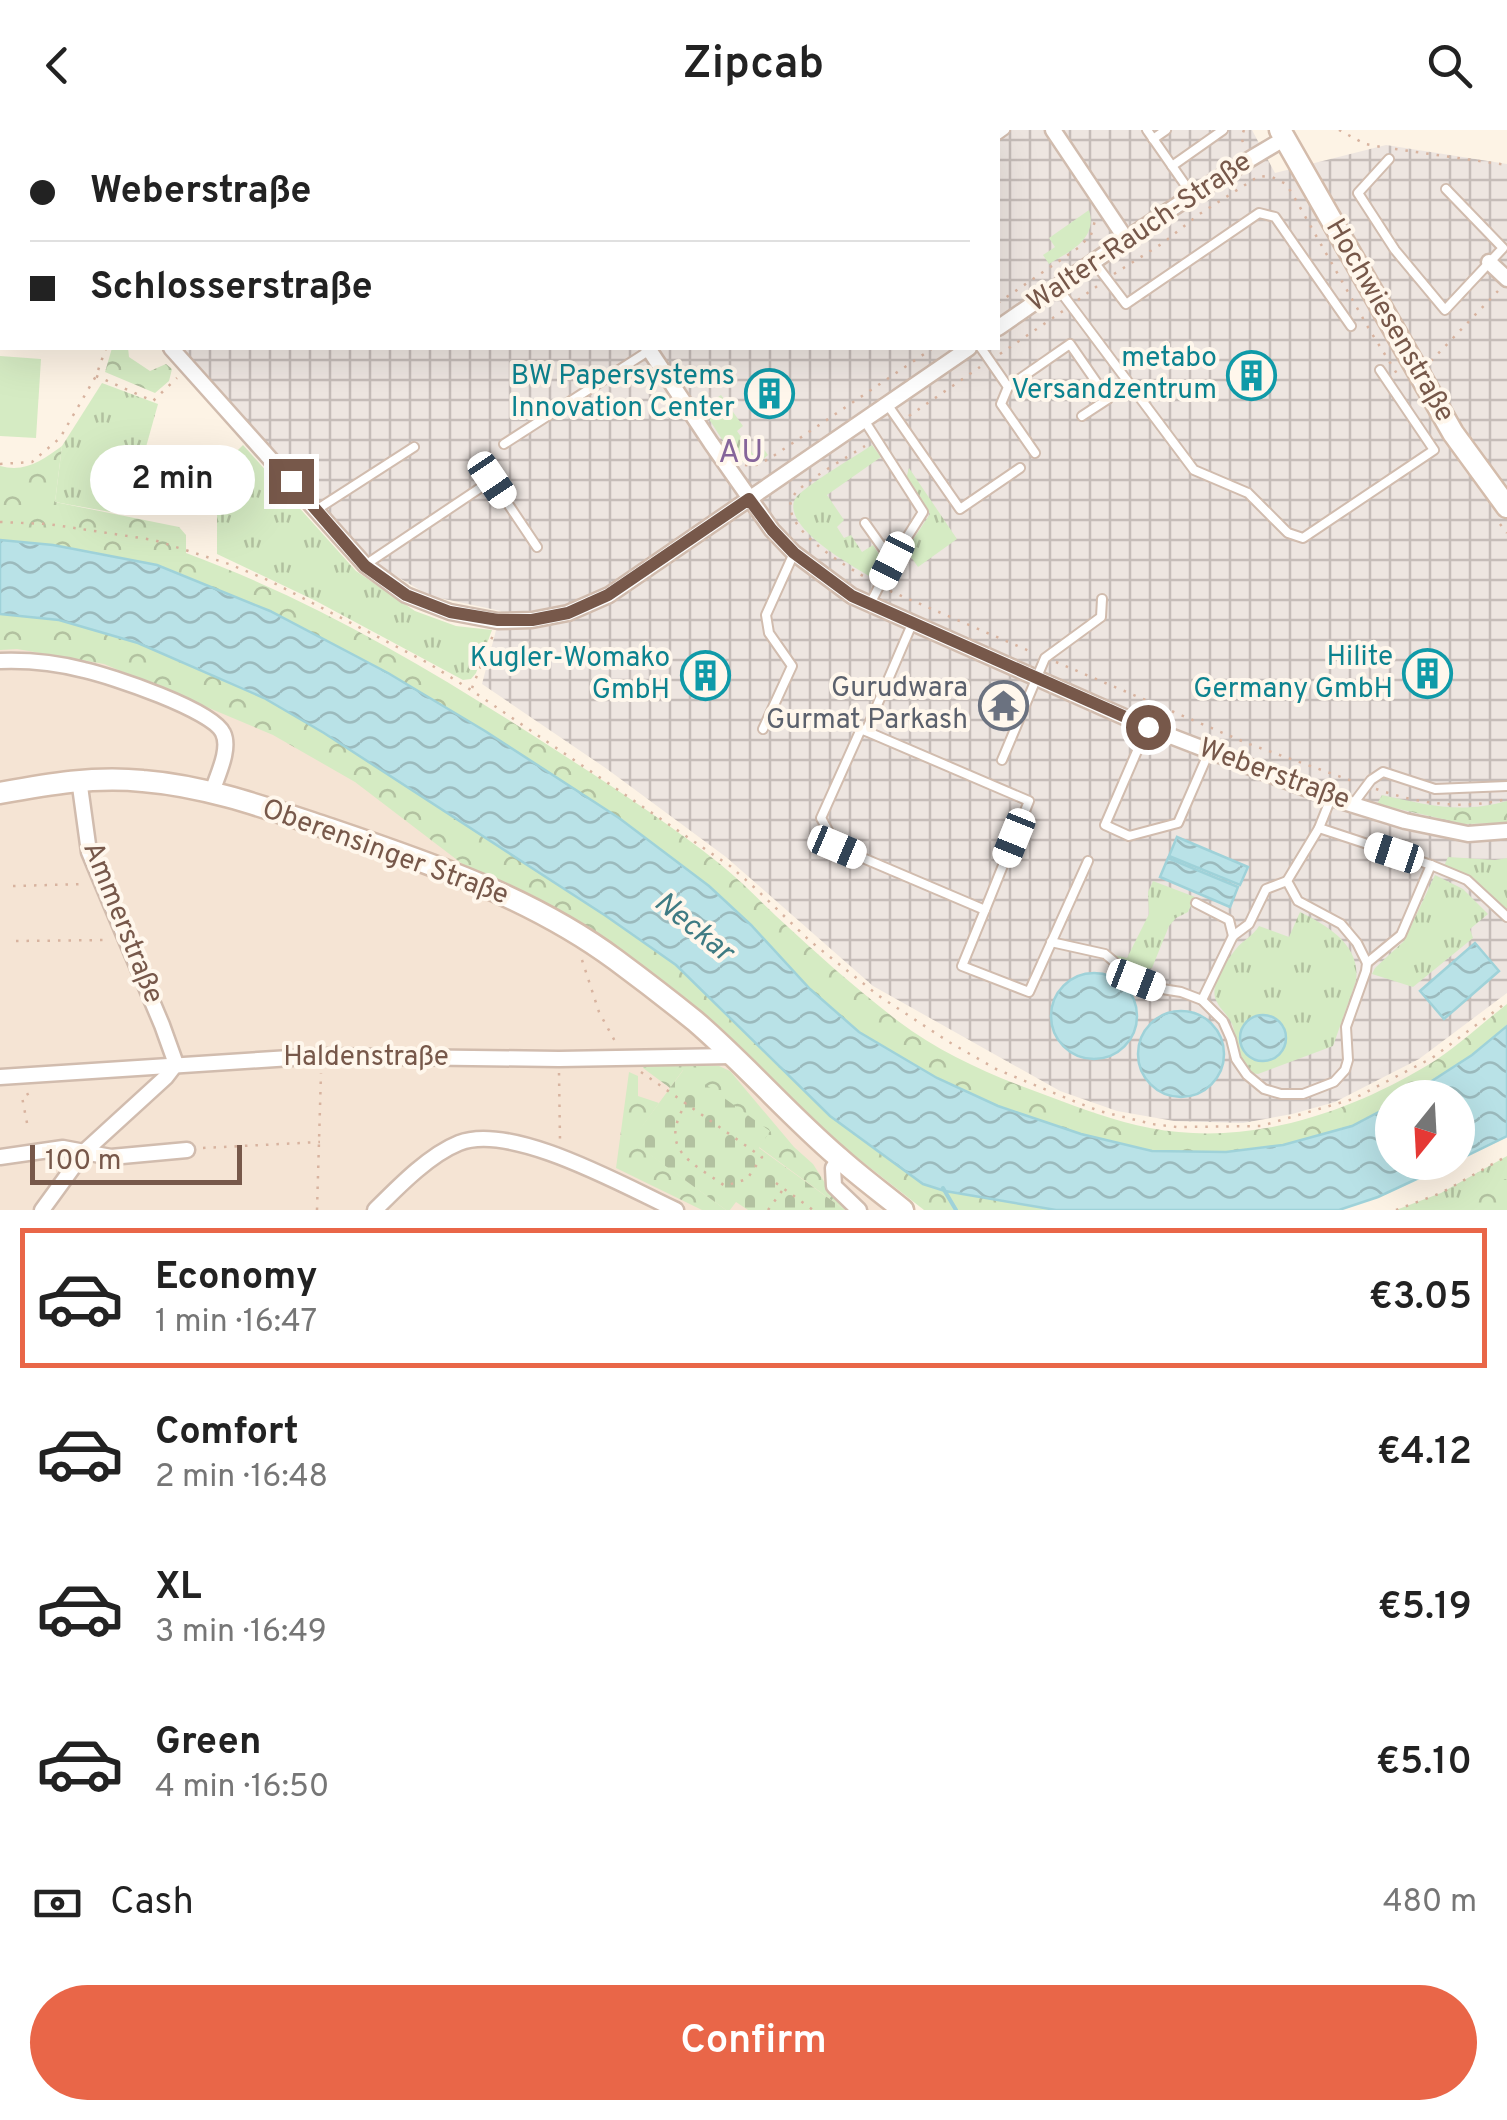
<!DOCTYPE html>
<html lang="en">
<head>
<meta charset="utf-8">
<style>
  :root { --surface:#fff; --page:#f2f2f2; --text:#222; --muted:#767676; --line:#e0e0e0; --accent:#e96648 }
  body { margin:0; font-family:Overpass,sans-serif; background:var(--page); color:var(--text); height:100vh; display:flex; flex-direction:column; font-size:38px; white-space:nowrap }
  * { box-sizing:border-box; margin:0 }
  p { font-size:32px; color:var(--muted) }
  .icon { flex:none; width:55px; height:55px; fill:none; stroke:currentColor; stroke-width:2; stroke-linecap:round; stroke-linejoin:round }
  .map { position:relative; height:1080px; overflow:hidden }
  .drawer { display:flex; flex-direction:column; background:var(--surface); flex:1 }
  .drawer>* { flex:none }
  .hud { position:absolute; left:0px; top:0px; width:1000px; height:220px; box-shadow:0 10px 40px #0002; display:grid; align-content:center; height:220px; padding:0 30px; background:var(--surface) }
  .needle { width:65px; rotate:198deg }
  .controls { position:absolute; left:1375px; top:950px; display:grid; gap:20px }
  .controls a { display:grid; place-items:center; width:100px; height:100px; border-radius:50%; background:var(--surface); box-shadow:0 10px 40px #0002; font-size:50px }
  .scale { position:absolute; left:30px; bottom:25px; width:212px; box-sizing:border-box; padding-left:10px; border:5px solid #77584a; border-top:0; font-size:28px; line-height:35px; white-space:nowrap; color:#77584a; -webkit-text-stroke:8px #fff7ec; paint-order:stroke }
  .end { position:absolute; width:45px; height:45px; margin:-22px; border:12px solid #77584a; background:#fff; box-shadow:0 0 0 5px #fff }
  .from { border-radius:50% }
  .bubble { position:absolute; height:70px; border-radius:35px; background:var(--surface); box-shadow:0 10px 40px #0002; font-size:32px; font-weight:600; line-height:70px; text-align:center }
  .car { position:absolute; width:30px; height:60px; margin:-30px -15px; border-radius:12px; box-shadow:0 0 8px 2px #0007; background:linear-gradient(#fff 24%,#345 0 40%,#fff 0 76%,#345 0 86%,#fff 0) }
  .hud b { display:flex; align-items:center; gap:35px; height:95px; font-size:38px }
  .hud b+b { border-top:2px solid var(--line) }
  .hud i { width:25px; height:25px; background:var(--text) }
  ul { padding:18px 0 0; list-style:none }
  li { display:flex; align-items:center; gap:30px; height:140px; margin:0 20px 15px; padding:0 10px; border:5px solid transparent; border-radius:0px }
  li div { flex:1 }
  li b { display:block; font-size:38px }
  li em { font-style:normal; font-weight:600 }
  li.current { border-color:var(--accent) }
  li>.icon { width:90px; height:90px; stroke-width:1.5 }
  .pay { display:flex; align-items:center; gap:25px; height:110px; padding:0 30px; font-size:38px }
  .pay p { margin-inline-start:auto }
  .cta { display:flex; gap:20px; margin-top:auto; padding:20px 30px }
  .cta a { flex:1; height:115px; border-radius:60px; background:var(--accent); color:#fff; font-size:40px; font-weight:600; line-height:115px; text-align:center }
  header { display:flex; justify-content:space-between; align-items:center; height:130px; padding:0 30px; background:var(--surface); font-size:45px; font-weight:600 }
  .map>svg:first-child { display:block }
</style>
</head>
<body>
<header><svg class="icon" aria-label="back" viewBox="0 0 24 24"><path d="M15 5l-7 7 7 7"/></svg>Zipcab<svg class="icon" aria-label="search" viewBox="0 0 24 24"><circle cx="10" cy="10" r="6"/><path d="M15 15l6 6"/></svg></header>
<div class="map">
<svg width="1507" height="1080" viewBox="0 0 1507 1080">
  <defs>
    <pattern id="industrial-grid" width="8" height="8" patternUnits="userSpaceOnUse" patternTransform="scale(2.5)"><rect width="8" height="8" fill="#ede5e0"/><path d="M0 4h8M4 0v8" fill="none" stroke="#c5bcb8"/></pattern>
    <pattern id="grass-tufts" width="24" height="20" patternUnits="userSpaceOnUse" patternTransform="scale(2.5)"><rect width="24" height="20" fill="#d5ebc3"/><path d="M3 7l-1-3M5 7V3M7 7l1-3M15 17l-1-3M17 17v-4M19 17l1-3" fill="none" stroke="#b2c1a0"/></pattern>
    <pattern id="forest-crowns" width="20" height="18" patternUnits="userSpaceOnUse" patternTransform="scale(2.5)"><rect width="20" height="18" fill="#d5ebc3"/><path d="M2 6a3 3 0 1 1 6 0M12 15a3 3 0 1 1 6 0" fill="none" stroke="#b2c1a0"/></pattern>
    <pattern id="cemetery-stones" width="16" height="16" patternUnits="userSpaceOnUse" patternTransform="scale(2.5)"><rect width="16" height="16" fill="#d5ebc3"/><path d="M2 7V4a2 2 0 0 1 4 0v3zM10 15v-3a2 2 0 0 1 4 0v3z" fill="#b2c1a0"/></pattern>
    <pattern id="water-waves" width="16" height="10" patternUnits="userSpaceOnUse" patternTransform="scale(2.5)"><rect width="16" height="10" fill="#b9e2e7"/><path d="M0 5q4-4 8 0t8 0" fill="none" stroke="#9bbabd"/></pattern>
  </defs>
  <rect width="100%" height="100%" fill="#fdf3e5"/>
  <!-- residential -->
  <path fill="#f5e4d4" d="M0,514L106,533L276,603L359,650L595,823L707,913L820,1028L888,1080H0Z"/>
  <!-- industrial -->
  <path fill="url(#industrial-grid)" d="M0,0H1252L1275,43L1386,15L1507,34V863L1419,929L1335,972L1292,984L1243,993L1174,991L1117,981L1060,961L873,856L726,727L607,639L482,554L501,481L430,466L374,433L180,218H998V2H2V45L0,42Z"/>
  <!-- grass -->
  <g fill="url(#grass-tufts)">
    <path d="M1089,80C1098,109 1070,121 1049,134L1043,125L1055,117L1049,108Z"/>
    <path d="M102,253L158,274L127,385L55,372L62,316Z"/>
    <path d="M721,265L743,296L737,301L753,324L763,318L768,325C761,331 754,336 745,333C731,328 711,291 702,278Z"/>
    <path d="M243,315L356,441L415,481L456,496L492,500L476,543L471,549L463,550L316,471L217,424V341Z"/>
    <path d="M872,315L881,327L827,365L844,390L837,397L844,408L851,405L862,422L873,415L882,429L873,448C854,437 781,397 795,369C802,357 858,325 872,315Z"/>
    <path d="M909,338L957,409L918,437L906,420L930,384L906,349Z"/>
    <path d="M1448,727L1495,730L1507,728V784L1471,749L1444,736Z"/>
    <path d="M1435,745L1463,759L1488,784L1470,799L1473,808L1413,857L1372,844L1375,838L1404,811Z"/>
    <path d="M1153,751L1195,767L1188,782L1176,788L1169,796L1152,838L1147,839L1138,848L1114,825L1127,828L1149,784L1148,762Z"/>
    <path d="M1300,782C1328,796 1361,815 1356,851L1333,916L1258,944L1250,943C1239,928 1238,913 1233,897C1230,886 1220,880 1216,870C1209,856 1227,830 1236,819C1243,810 1253,806 1259,796L1289,807Z"/>
    <path d="M1507,1026V1080H1396L1441,1063Z"/>
  </g>
  <!-- forest -->
  <g fill="url(#forest-crowns)">
    <path d="M112,218H128L129,227L150,241L166,234L172,239L169,251L155,263L105,242Z"/>
    <path d="M62,316L55,372L179,397L186,405V423C311,469 425,536 537,608C599,648 662,688 720,734C740,750 758,769 776,786C816,823 855,858 898,891C943,925 995,947 1048,966C1082,979 1115,991 1150,998C1247,1017 1346,984 1428,935C1456,918 1481,894 1507,874V896L1472,925L1409,966L1392,968V975L1352,996L1283,1015L1226,1022L1152,1021L1081,1004L998,976L937,948L859,902L810,859L709,756L619,688L485,601L388,543L270,481L53,415L0,410V336C26,343 42,330 62,316Z"/>
    <path d="M0,484L59,490L138,513L264,568L324,603L606,786L676,835L830,986L945,1061L1056,1080H924L837,1012L776,956L715,896L469,739L355,652L273,605L104,534L17,519L0,520Z"/>
    <path d="M1382,665C1428,675 1460,684 1507,671V693L1464,694L1377,674Z"/>
    <path d="M644,935L719,936L730,941L794,1017L813,1034L832,1064L849,1080H845L759,1017L769,1001L683,940L670,958L643,938Z"/>
    <path d="M629,942L638,946V966L659,973L632,1011L726,1080H702L616,1038Z"/>
    <path d="M1507,1049V1080H1434L1460,1069L1487,1052Z"/>
  </g>
  <!-- cemetery -->
  <path fill="url(#cemetery-stones)" d="M684,939L770,1001L759,1018L845,1080H748L736,1072L730,1080H726L631,1011Z"/>
  <!-- pitch -->
  <path fill="#d5ebc3" d="M0,226L41,229L36,308L0,306Z"/>
  <!-- water -->
  <g fill="url(#water-waves)" stroke="#9fd2d9" stroke-width="2.5">
    <path d="M0,410L53,415L157,435L270,481L388,543L485,601L619,688L709,756L751,795L810,859L859,902L937,948L998,976L1081,1004L1152,1021L1226,1022L1283,1015L1352,996L1392,975V1032L1451,1033L1378,1067L1339,1080H1056L945,1061L923,1054L830,986L676,835L606,786L324,603L264,568L138,513L59,490L0,484Z"/>
    <path d="M1177,707L1248,737L1240,755L1169,726Z"/>
    <path d="M1168,728L1238,757L1230,777L1160,747Z"/>
    <path d="M1475,813L1499,841L1444,889L1420,861Z"/>
    <circle cx="1094" cy="886" r="43"/>
    <circle cx="1181" cy="924" r="43"/>
    <circle cx="1263" cy="908" r="23"/>
    <path d="M1507,896V1006L1458,1030V968L1407,967L1472,925Z"/>
  </g>
  <g fill="none" stroke-linecap="round" stroke-linejoin="round">
    <!-- stream -->
    <path stroke="#9fd2d9" stroke-width="4" d="M943,1058L956,1080"/>
    <defs>
      <g id="lane">
        <path d="M38,0L40,2"/>
        <path d="M192,0L193,2"/>
        <path d="M249,0L250,2"/>
        <path d="M589,0L591,2"/>
        <path d="M1147,0L1193,66"/>
        <path d="M334,2L337,0"/>
        <path d="M463,2L467,0"/>
        <path d="M998,5L1005,0"/>
        <path d="M1153,9L1166,0"/>
        <path d="M1389,29L1358,63L1395,120L1445,180L1503,118L1446,59"/>
        <path d="M1172,36L1223,0"/>
        <path d="M1094,132L1126,174L1259,83L1275,87L1351,196"/>
        <path d="M1057,157L1194,340L1248,363L1288,403L1303,408L1434,320L1380,240"/>
        <path d="M0,166H2"/>
        <path d="M981,218L1008,257L1001,274L1035,323"/>
        <path d="M1008,257L1070,214L1108,269L1082,286"/>
        <path d="M887,274L960,379L1020,338"/>
        <path d="M864,290L923,382L892,431L870,474"/>
        <path d="M504,314L650,220"/>
        <path d="M316,380L414,317"/>
        <path d="M865,393L892,431"/>
        <path d="M365,435L492,350L537,417"/>
        <path d="M1147,598L1105,695L1129,706L1178,693L1209,622"/>
        <path d="M763,599L792,536L769,503L766,485L794,423"/>
        <path d="M861,599L1029,671L985,780L837,717L821,688Z"/>
        <path d="M866,601L912,494"/>
        <path d="M1002,630L1045,528L1101,487L1102,469"/>
        <path d="M1353,674L1371,650L1383,642L1435,659L1507,656"/>
        <path d="M1319,698L1431,735L1467,750L1507,787"/>
        <path d="M1196,773L1229,790L1233,806"/>
        <path d="M985,780L962,836L1029,862L1088,731"/>
        <path d="M1051,812L1105,824L1136,850L1156,858L1181,862L1202,870L1223,891L1231,909L1236,929L1247,945L1264,959L1281,964H1303L1334,952L1345,940L1348,930L1346,897L1366,841L1367,833L1357,813L1341,794L1298,771L1287,751L1319,698L1331,668"/>
        <path d="M1367,833L1401,805L1431,735"/>
        <path d="M1202,870L1233,806L1249,794L1266,759L1287,751"/>
      </g>
      <g id="street">
        <path d="M497,0L499,2"/>
        <path d="M1053,0L1126,109"/>
        <path d="M292,2L296,0"/>
        <path d="M0,53L2,55"/>
        <path d="M1489,132L1507,149"/>
        <path d="M998,198C1092,133 1185,66 1284,9"/>
        <path d="M171,218L365,435L406,465L450,482L498,491L532,490L568,483L609,465L969,218"/>
        <path d="M648,218L711,313L772,400L794,423L852,466L1147,597L1331,668L1405,691L1468,704L1507,701"/>
        <path d="M0,531C28,530 57,533 84,540C111,546 213,580 223,603C231,619 217,646 212,662"/>
        <path d="M0,947L321,926L559,929L732,926"/>
        <path d="M0,1027L63,1018L111,1027L187,1020"/>
        <path d="M839,1028L833,1038L834,1056L859,1080"/>
        <path d="M42,1080L85,1021L166,947L176,934L162,895L89,722L79,649"/>
        <path d="M375,1080C398,1057 429,1025 459,1013C512,992 626,1057 676,1080"/>
      </g>
      <g id="secondary">
        <path d="M1280,0L1453,303L1507,377"/>
        <path d="M0,663C49,654 94,646 143,651C206,656 267,678 327,698C427,732 531,767 616,830C643,850 669,870 695,891C745,934 788,984 838,1027C859,1046 881,1062 903,1080"/>
      </g>
    </defs>
    <!-- lane casing -->
    <use href="#lane" stroke="#d1bcae" stroke-width="12"/>
    <!-- street casing -->
    <use href="#street" stroke="#d1bcae" stroke-width="19"/>
    <!-- secondary casing -->
    <use href="#secondary" stroke="#d4bcab" stroke-width="25"/>
    <!-- path -->
    <g stroke="#d8b39f" stroke-width="2.5" stroke-dasharray="2.5 8" stroke-linecap="butt">
      <path d="M1244,0L1241,8L1246,18"/>
      <path d="M1339,0L1365,14L1387,18"/>
      <path d="M1395,19L1507,35"/>
      <path d="M1114,144L1163,113L1198,85L1259,46L1272,47L1286,54L1293,65L1369,199L1399,247"/>
      <path d="M1078,170L1100,154"/>
      <path d="M998,173L1078,118L1091,105L1096,87"/>
      <path d="M1000,224L1063,181"/>
      <path d="M1431,231L1498,161"/>
      <path d="M96,246L153,271L177,248"/>
      <path d="M909,286L980,237"/>
      <path d="M865,316C849,326 803,352 794,365C773,395 849,438 870,450"/>
      <path d="M0,334L32,332L60,308L96,246L106,218"/>
      <path d="M745,335L754,336L769,329L933,218"/>
      <path d="M0,392L48,394L154,410L229,434L270,451L428,533L471,560L730,736L755,758L810,811L879,866L949,912L996,939L1071,970L1099,981L1152,994L1177,997L1261,996L1353,969L1432,928L1507,872"/>
      <path d="M1500,394L1507,403"/>
      <path d="M890,461L1034,523"/>
      <path d="M1056,532L1249,614L1355,652"/>
      <path d="M472,558L493,505"/>
      <path d="M1376,659C1420,674 1462,680 1507,669"/>
      <path d="M13,756L86,754"/>
      <path d="M16,811L109,810"/>
      <path d="M582,830L599,882L617,915"/>
      <path d="M641,942L762,1027L747,1049L725,1056C690,1031 658,1020 686,973"/>
      <path d="M559,943L560,1010"/>
      <path d="M27,993L22,967L34,961"/>
      <path d="M203,1018L320,1012"/>
      <path d="M776,1053L813,1080"/>
      <path d="M317,1080L321,943"/>
      <path d="M768,1080L782,1061"/>
      <path d="M1396,1080L1441,1063L1507,1026"/>
    </g>
    <!-- lane -->
    <use href="#lane" stroke="#fff" stroke-width="8"/>
    <!-- street -->
    <use href="#street" stroke="#fff" stroke-width="14"/>
    <!-- secondary -->
    <use href="#secondary" stroke="#fff" stroke-width="20"/>
  </g>
  <g fill="none" stroke-linecap="round" stroke-linejoin="round">
    <!-- route -->
    <path stroke="#77584a" stroke-width="12" d="M291,351L365,436L406,465L450,482L498,490H532L568,483L608,465L749,369L772,400L794,423L852,466L1148,597"/>
  </g>
  <!-- icons -->
  <defs>
    <symbol id="building-ring" viewBox="-11 -11 22 22"><circle r="9.5" fill="#fff7ec" stroke="#0f9aa8" stroke-width="1.5"/><path d="M-4-6H4V6H1V3H-1V6H-4ZM-2.5-4.3h1.7v1.8h-1.7ZM.8-4.3h1.7v1.8H.8ZM-2.5-1h1.7V.8h-1.7ZM.8-1h1.7V.8H.8Z" fill="#0f9aa8"/></symbol>
    <symbol id="temple-ring" viewBox="-11 -11 22 22"><circle r="9.5" fill="#fff7ec" stroke="#6b7280" stroke-width="1.5"/><path d="M0-6L5-2H3V0L6.5 2.5H4V6H1.5V3h-3V6H-4V2.5H-6.5L-3 0V-2H-5Z" fill="#6b7280"/></symbol>
  </defs>
  <g fill-rule="evenodd">
    <use href="#building-ring" x="1224" y="218" width="55" height="55"/>
    <use href="#building-ring" x="742" y="236" width="55" height="55"/>
    <use href="#building-ring" x="1400" y="516" width="55" height="55"/>
    <use href="#building-ring" x="678" y="518" width="55" height="55"/>
    <use href="#temple-ring" x="976" y="548" width="55" height="55"/>
  </g>
  <g text-anchor="middle" dominant-baseline="central" stroke-width="8" stroke-linejoin="round" paint-order="stroke">
    <!-- street labels -->
    <g font-size="28" fill="#77584a" stroke="#fff7ec">
      <text transform="translate(1140 103) rotate(-34)">Walter-Rauch-Straße</text>
      <text transform="translate(1389 191) rotate(60)">Hochwiesenstraße</text>
      <text transform="translate(1274 645) rotate(20)">Weberstraße</text>
      <text transform="translate(385 723) rotate(20)">Oberensinger Straße</text>
      <text transform="translate(122 793) rotate(68)">Ammerstraße</text>
      <text x="366" y="928">Haldenstraße</text>
    </g>
    <!-- culture labels -->
    <g font-size="28" fill="#0d838f" stroke="#fff7ec" text-anchor="end">
      <text x="1217" y="229">metabo<tspan x="1217" dy="32">Versandzentrum</tspan></text>
      <text x="735" y="247">BW Papersystems<tspan x="735" dy="32">Innovation Center</tspan></text>
      <text x="1393" y="528">Hilite<tspan x="1393" dy="32">Germany GmbH</tspan></text>
      <text x="670" y="529">Kugler-Womako<tspan x="670" dy="32">GmbH</tspan></text>
    </g>
    <!-- worship labels -->
    <g font-size="28" fill="#5b616d" stroke="#fff7ec" text-anchor="end">
      <text x="968" y="559">Gurudwara<tspan x="968" dy="32">Gurmat Parkash</tspan></text>
    </g>
    <!-- water labels -->
    <g font-size="30" font-style="italic" fill="#3f7b83" stroke="#fff7ec">
      <text transform="translate(693 798) rotate(39)">Neckar</text>
    </g>
    <!-- quarter labels -->
    <g font-size="32" letter-spacing="2.5" fill="#86659a" stroke="#fff7ec">
      <text x="742" y="324">AU</text>
    </g>
  </g>
</svg>
<div class="controls">
<a><svg class="needle" viewBox="-14 -14 28 28"><path d="M0-13l5 13h-10z" fill="#e53935"/><path d="M0 13l5-13h-10z" fill="#767676"/></svg></a>
</div>
<div class="scale">100 m</div>
<i class="end from" style="left:1148px;top:597px"></i>
<i class="end" style="left:291px;top:351px"></i>
<div class="bubble" style="left:90px;top:315px;width:165px">2 min</div>
<i class="car" style="left:492px;top:350px;rotate:146deg"></i>
<i class="car" style="left:892px;top:431px;rotate:207deg"></i>
<i class="car" style="left:1014px;top:708px;rotate:202deg"></i>
<i class="car" style="left:837px;top:717px;rotate:113deg"></i>
<i class="car" style="left:1394px;top:723px;rotate:288deg"></i>
<i class="car" style="left:1136px;top:850px;rotate:111deg"></i>
<div class="hud">
<b><i class="from"></i>Weberstraße</b>
<b><i></i>Schlosserstraße</b>
</div>
</div>
<section class="drawer">
<ul>
<li class="current"><svg class="icon" aria-label="car" viewBox="0 0 24 24"><path d="M5 17H2v-5l4-1 3-4h7l3 4 3 1v5h-3M9 17h6M6 11h13"/><circle cx="7" cy="17" r="2"/><circle cx="17" cy="17" r="2"/></svg><div><b>Economy</b><p>1 min · 16:47</p></div><em>€3.05</em></li>
<li><svg class="icon" aria-label="car" viewBox="0 0 24 24"><path d="M5 17H2v-5l4-1 3-4h7l3 4 3 1v5h-3M9 17h6M6 11h13"/><circle cx="7" cy="17" r="2"/><circle cx="17" cy="17" r="2"/></svg><div><b>Comfort</b><p>2 min · 16:48</p></div><em>€4.12</em></li>
<li><svg class="icon" aria-label="car" viewBox="0 0 24 24"><path d="M5 17H2v-5l4-1 3-4h7l3 4 3 1v5h-3M9 17h6M6 11h13"/><circle cx="7" cy="17" r="2"/><circle cx="17" cy="17" r="2"/></svg><div><b>XL</b><p>3 min · 16:49</p></div><em>€5.19</em></li>
<li><svg class="icon" aria-label="car" viewBox="0 0 24 24"><path d="M5 17H2v-5l4-1 3-4h7l3 4 3 1v5h-3M9 17h6M6 11h13"/><circle cx="7" cy="17" r="2"/><circle cx="17" cy="17" r="2"/></svg><div><b>Green</b><p>4 min · 16:50</p></div><em>€5.10</em></li>
</ul>
<div class="pay"><svg class="icon" aria-label="cash" viewBox="0 0 24 24"><path d="M3 7h18v10H3z"/><circle cx="12" cy="12" r="2"/></svg>Cash<p>480 m</p></div>
<div class="cta"><a>Confirm</a></div>
</section>
</body>
</html>
